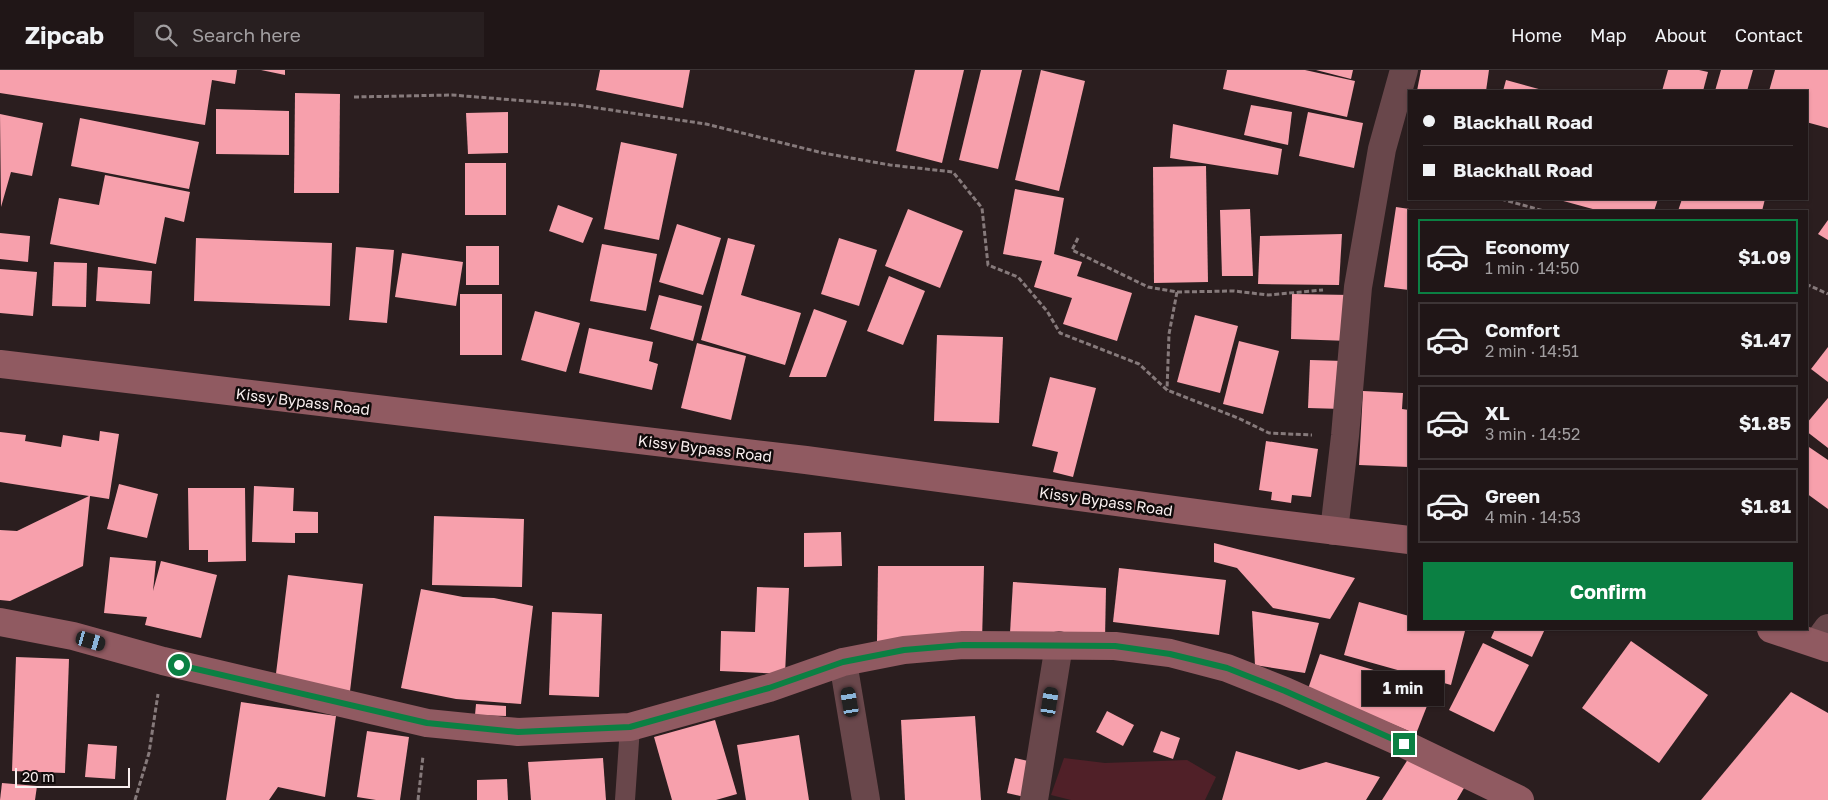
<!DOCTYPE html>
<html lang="en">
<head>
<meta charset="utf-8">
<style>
  :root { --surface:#201617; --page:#281f20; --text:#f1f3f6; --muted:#a29fa1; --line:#3d3536; --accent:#0b8043 }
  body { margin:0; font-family:"Golos Text",sans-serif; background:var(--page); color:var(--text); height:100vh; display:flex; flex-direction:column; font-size:19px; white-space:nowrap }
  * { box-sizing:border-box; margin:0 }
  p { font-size:16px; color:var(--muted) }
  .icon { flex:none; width:28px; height:28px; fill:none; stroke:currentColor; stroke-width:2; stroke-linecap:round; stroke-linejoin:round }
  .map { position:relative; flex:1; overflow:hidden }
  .drawer { position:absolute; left:1408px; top:140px; width:400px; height:420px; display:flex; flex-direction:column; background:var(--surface); border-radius:0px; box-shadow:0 1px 4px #0004,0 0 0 1px var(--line) }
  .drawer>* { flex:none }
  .hud { position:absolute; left:1408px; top:20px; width:400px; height:110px; border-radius:0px; box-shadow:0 1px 4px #0004,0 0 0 1px var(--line); display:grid; align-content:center; height:110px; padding:0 15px; background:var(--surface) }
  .scale { position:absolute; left:15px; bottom:12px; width:115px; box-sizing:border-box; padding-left:5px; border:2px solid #f9efef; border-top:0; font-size:14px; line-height:18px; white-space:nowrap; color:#f9efef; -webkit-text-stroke:4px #100a0a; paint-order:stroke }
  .end { position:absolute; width:22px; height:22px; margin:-11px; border:6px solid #0b8043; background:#fff; box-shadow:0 0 0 2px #fff }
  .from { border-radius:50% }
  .bubble { position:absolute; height:35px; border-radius:0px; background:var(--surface); box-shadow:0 1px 4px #0004,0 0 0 1px var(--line); font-size:16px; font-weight:700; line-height:35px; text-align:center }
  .car { position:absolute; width:15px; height:30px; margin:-15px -8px; border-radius:6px; box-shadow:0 0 4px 1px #0007; background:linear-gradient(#222 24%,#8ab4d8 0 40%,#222 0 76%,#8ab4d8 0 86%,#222 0) }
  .hud b { display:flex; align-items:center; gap:18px; height:48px; font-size:19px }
  .hud b+b { border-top:1px solid var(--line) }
  .hud i { width:12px; height:12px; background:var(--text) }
  ul { padding:9px 0 0; list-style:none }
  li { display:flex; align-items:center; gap:15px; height:75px; margin:0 10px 8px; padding:0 5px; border:2px solid var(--line); border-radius:0px }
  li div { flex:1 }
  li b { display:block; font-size:19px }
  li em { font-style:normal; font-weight:700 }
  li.active { border-color:var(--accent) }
  li>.icon { width:45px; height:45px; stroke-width:1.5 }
  .button { display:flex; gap:10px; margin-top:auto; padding:10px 15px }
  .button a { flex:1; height:58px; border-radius:0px; background:var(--accent); color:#fff; font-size:20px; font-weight:700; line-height:58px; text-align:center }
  header { display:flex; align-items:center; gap:30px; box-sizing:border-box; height:70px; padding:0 25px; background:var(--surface); border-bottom:1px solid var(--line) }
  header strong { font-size:24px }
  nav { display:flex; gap:28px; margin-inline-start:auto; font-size:18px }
  .search { width:350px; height:45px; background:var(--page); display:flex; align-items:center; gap:12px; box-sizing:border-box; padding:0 18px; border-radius:0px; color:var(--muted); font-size:19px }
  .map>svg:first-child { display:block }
</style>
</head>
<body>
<header>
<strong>Zipcab</strong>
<div class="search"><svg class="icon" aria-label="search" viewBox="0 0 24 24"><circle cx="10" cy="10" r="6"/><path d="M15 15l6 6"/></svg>Search here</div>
<nav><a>Home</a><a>Map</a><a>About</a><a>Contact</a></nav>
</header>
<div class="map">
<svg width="1828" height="730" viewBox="0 0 1828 730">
  <rect width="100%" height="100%" fill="#2b1e1f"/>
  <!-- green -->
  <path fill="#502028" d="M1064,688L1105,693L1187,690L1216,707L1205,730H1071L1051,725Z"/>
  <!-- building -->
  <g fill="#f7a0ac">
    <path d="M0,0H237L235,14L212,10L205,55L0,23Z"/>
    <path d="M261,0H285V5Z"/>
    <path d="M600,0H690L683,38L596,20Z"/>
    <path d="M915,0H964L942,93L896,81Z"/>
    <path d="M981,0H1022L998,99L959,90Z"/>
    <path d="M1041,0L1085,11L1059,121L1015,110Z"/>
    <path d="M1227,0H1305L1355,11L1347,47L1223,19Z"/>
    <path d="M1316,0H1353L1351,9Z"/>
    <path d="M1421,0H1489L1486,21H1417Z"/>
    <path d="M1668,0H1699L1708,2L1703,21H1662Z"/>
    <path d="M1721,0H1753L1747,21H1715Z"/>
    <path d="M1775,0H1828V58L1806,52V21H1769Z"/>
    <path d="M1506,10L1546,21H1503Z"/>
    <path d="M295,23L340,24L339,123H294Z"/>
    <path d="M1251,35L1292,42L1288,75L1244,65Z"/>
    <path d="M216,39L289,41V85L216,84Z"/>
    <path d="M508,42V83L468,84L466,43Z"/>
    <path d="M1308,42L1363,53L1354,98L1299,86Z"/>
    <path d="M0,44L43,53L32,106L11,102L1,137Z"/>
    <path d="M80,48L199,72L189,119L71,96Z"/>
    <path d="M1173,54L1282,79L1278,105L1170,88Z"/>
    <path d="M621,72L677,84L659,170L604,159Z"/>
    <rect x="465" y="93" width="41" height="52"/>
    <path d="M1206,96L1208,212L1154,213L1153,97Z"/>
    <path d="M105,105L190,122L184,152L165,147L156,194L50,174L59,128L99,135Z"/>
    <path d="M1015,119L1064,128L1054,184L1082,192L1077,206L1132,223L1117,271L1063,254L1072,228L1034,217L1042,191L1003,184Z"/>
    <path d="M1556,129H1658L1654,141H1600Z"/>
    <path d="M1682,129H1765L1762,141H1678Z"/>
    <path d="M558,135L593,148L583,173L549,161Z"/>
    <path d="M1396,137L1416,140L1409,141V220L1384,217Z"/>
    <path d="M908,139L963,161L940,218L885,196Z"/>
    <path d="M1250,139L1253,206H1222L1220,140Z"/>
    <path d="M1828,150V170L1818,164Z"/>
    <path d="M677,154L721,168L703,225L659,212Z"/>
    <path d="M0,163L30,166L28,192L0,189Z"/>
    <path d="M1342,164L1339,215L1258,214L1260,166Z"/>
    <path d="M196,168L332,173L330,236L194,231Z"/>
    <path d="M728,168L755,175L741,225L801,243L785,295L701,270Z"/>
    <path d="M839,168L877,180L859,236L821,224Z"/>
    <path d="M602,174L657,184L646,241L590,231Z"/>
    <rect x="466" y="176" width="33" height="39"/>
    <path d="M356,177L394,180L387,253L349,250Z"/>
    <path d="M402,183L463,192L456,236L395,227Z"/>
    <path d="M54,192L87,193L86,237L52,236Z"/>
    <path d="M98,197L152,201L150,234L96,231Z"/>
    <path d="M0,199L37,202L33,246L0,243Z"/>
    <path d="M889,206L925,221L903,275L867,261Z"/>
    <rect x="460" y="224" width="42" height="61"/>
    <path d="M1292,224L1351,225L1350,271L1291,269Z"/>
    <path d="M659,225L702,236L693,271L650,259Z"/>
    <path d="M814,239L847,251L826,307H789Z"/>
    <path d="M535,241L580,253L566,302L521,290Z"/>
    <path d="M1195,245L1238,256L1220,323L1177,312Z"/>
    <path d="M589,258L653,272L649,291L658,294L652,320L579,303Z"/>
    <path d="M937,265L1003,267L999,353L934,351Z"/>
    <path d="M1239,271L1279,281L1263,344L1223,334Z"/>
    <path d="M697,273L746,286L731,350L681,338Z"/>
    <path d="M1828,277V312L1811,299Z"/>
    <path d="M1310,290L1344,291L1342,339L1308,338Z"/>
    <path d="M1050,307L1096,318L1073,407L1053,402L1058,382L1032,376Z"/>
    <path d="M1363,321L1403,323L1402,339L1409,340V397L1359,395Z"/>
    <path d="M1828,328V378L1806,361V354Z"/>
    <path d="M100,361L119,364L109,429L90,426L83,496L10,531L0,530V460L17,461L89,426L0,412V362L26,365L25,371L61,377L63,365L99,371Z"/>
    <path d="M1266,371L1318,379L1311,427L1292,425L1291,433L1271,430L1272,422L1259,420Z"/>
    <path d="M1806,375L1828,390V439L1806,423Z"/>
    <path d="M119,414L158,424L147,468L107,459Z"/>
    <path d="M254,416L294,418L293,441L318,442V463H295V473L252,472Z"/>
    <path d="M188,418H245L246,491L208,492V480H189Z"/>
    <path d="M434,446L524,449L522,517L432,515Z"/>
    <path d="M841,462L842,496L804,497V463Z"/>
    <path d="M1214,473L1241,480L1355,508L1330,549L1273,538L1237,498L1214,492Z"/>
    <path d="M110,487L156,491L153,521L161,491L217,505L201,568L145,555L147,547L104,543Z"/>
    <path d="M878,496H984L982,571H877Z"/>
    <path d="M1119,498L1226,510L1219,565L1113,552Z"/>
    <path d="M288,505L363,514L350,621L275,612Z"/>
    <path d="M1013,512L1106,518L1105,569L1010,563Z"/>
    <path d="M757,517L789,518L785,604L720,601L721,561L755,562Z"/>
    <path d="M421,519L463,527L494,528L533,536L521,634L456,629L401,618Z"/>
    <path d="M1359,532L1409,546V559H1456L1465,561L1451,615L1344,585Z"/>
    <path d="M1252,541L1319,553L1305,603L1255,595Z"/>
    <path d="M552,542L602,544L599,627L549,625Z"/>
    <path d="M1495,559H1545L1532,587L1491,568Z"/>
    <path d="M1631,571L1708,625L1659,693L1582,638Z"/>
    <path d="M1483,573L1529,595L1494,662L1449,640Z"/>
    <path d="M1320,584L1434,618L1416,664L1308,619Z"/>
    <path d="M16,587L69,589L65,703L12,701Z"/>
    <path d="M1791,622L1828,643V730H1701Z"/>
    <path d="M241,632L336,646L325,727L278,717L269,730H226Z"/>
    <path d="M476,634L506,636V646L475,645Z"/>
    <path d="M1107,641L1134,655L1123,676L1096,662Z"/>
    <path d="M975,646L981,730H905L901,650Z"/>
    <path d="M715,650L737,724L716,730H672L654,667Z"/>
    <path d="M367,661L409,667L400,730H376L357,727Z"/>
    <path d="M1161,661L1180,668L1173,689L1153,682Z"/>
    <path d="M799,665L809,730H746L737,675Z"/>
    <path d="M88,674L117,676L115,709L85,707Z"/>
    <path d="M1236,681L1299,700L1326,692L1380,707L1366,730H1222Z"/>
    <path d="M1410,686L1464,718L1457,730H1382Z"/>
    <path d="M603,688L606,730H531L528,692Z"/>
    <path d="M1015,688L1037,693L1029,728L1007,723Z"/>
    <path d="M507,709L508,730H477V710Z"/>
    <path d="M2,713L37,716L35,730H0Z"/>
  </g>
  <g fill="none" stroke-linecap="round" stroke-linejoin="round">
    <!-- path -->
    <g stroke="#867a7b" stroke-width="3" stroke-dasharray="5 2.5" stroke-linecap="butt">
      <path d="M354,27L452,25L577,35L706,54L823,83L890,95L953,102L982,138L988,195L1018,207L1047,241L1060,263L1139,294L1167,320L1238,348L1269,363L1312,365"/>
      <path d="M1501,129L1544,141"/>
      <path d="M1078,168L1072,180L1148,217L1177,222L1169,264L1167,320"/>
      <path d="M1806,214L1828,224"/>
      <path d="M1177,222L1234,221L1268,225L1323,220"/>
      <path d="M135,730L149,683L158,624"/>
      <path d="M418,730L423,686"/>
    </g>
    <!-- lane -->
    <path stroke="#69474b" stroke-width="20" d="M625,730L630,657"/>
    <!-- street -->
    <g stroke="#69474b" stroke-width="28">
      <path d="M1334,461L1345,366L1358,217L1382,79L1404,0"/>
      <path d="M1817,573L1828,558"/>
      <path d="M843,592L866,730"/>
      <path d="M1034,730L1059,575"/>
    </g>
    <!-- secondary -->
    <g stroke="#905a61" stroke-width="28">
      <path d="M0,294L806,390L1256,451L1409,470"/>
      <path d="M0,552L73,566L163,591L427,653L518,662L630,657L769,618L843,592L904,580L963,575L1115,576L1170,583L1227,598L1285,621L1404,674L1520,730"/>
      <path d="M1771,559L1828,578"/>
    </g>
  </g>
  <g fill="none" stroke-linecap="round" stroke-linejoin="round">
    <!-- route -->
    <path stroke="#0b8043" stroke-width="6" d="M179,595L427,653L518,662L630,657L769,618L843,592L904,580L963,575L1115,576L1170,584L1227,598L1285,621L1404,674"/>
  </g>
  <g text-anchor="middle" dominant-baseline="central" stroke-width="5" stroke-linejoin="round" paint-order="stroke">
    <!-- street labels -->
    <g font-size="15" fill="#f9efef" stroke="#100a0a">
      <text transform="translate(303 331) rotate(7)">Kissy Bypass Road</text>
      <text transform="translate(705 378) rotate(7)">Kissy Bypass Road</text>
      <text transform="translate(1106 431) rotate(8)">Kissy Bypass Road</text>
    </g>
  </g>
</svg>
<div class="scale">20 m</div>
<i class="end from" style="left:179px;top:595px"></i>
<i class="end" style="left:1404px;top:674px"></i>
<div class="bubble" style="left:1362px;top:601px;width:82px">1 min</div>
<i class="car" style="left:91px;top:571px;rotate:106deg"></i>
<i class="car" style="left:850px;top:632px;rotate:350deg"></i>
<i class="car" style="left:1050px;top:632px;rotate:9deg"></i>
<div class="hud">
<b><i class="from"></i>Blackhall Road</b>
<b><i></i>Blackhall Road</b>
</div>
<section class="drawer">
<ul>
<li class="active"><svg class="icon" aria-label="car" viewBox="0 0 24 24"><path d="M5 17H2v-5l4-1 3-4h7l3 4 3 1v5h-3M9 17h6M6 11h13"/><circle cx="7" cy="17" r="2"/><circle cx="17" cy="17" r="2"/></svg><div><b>Economy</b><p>1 min · 14:50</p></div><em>$1.09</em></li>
<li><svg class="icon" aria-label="car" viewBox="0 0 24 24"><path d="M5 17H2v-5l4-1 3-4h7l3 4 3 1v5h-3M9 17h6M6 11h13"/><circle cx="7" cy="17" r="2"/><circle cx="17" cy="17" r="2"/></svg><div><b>Comfort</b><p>2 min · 14:51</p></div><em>$1.47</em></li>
<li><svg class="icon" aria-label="car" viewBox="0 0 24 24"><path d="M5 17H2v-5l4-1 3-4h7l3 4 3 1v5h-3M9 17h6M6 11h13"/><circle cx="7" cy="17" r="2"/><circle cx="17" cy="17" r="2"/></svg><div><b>XL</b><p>3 min · 14:52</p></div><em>$1.85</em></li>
<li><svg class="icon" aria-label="car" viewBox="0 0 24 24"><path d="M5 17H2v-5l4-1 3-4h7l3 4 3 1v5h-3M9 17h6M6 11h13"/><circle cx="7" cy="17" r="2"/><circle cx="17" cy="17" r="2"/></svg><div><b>Green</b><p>4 min · 14:53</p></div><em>$1.81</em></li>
</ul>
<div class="button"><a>Confirm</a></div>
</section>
</div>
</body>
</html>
